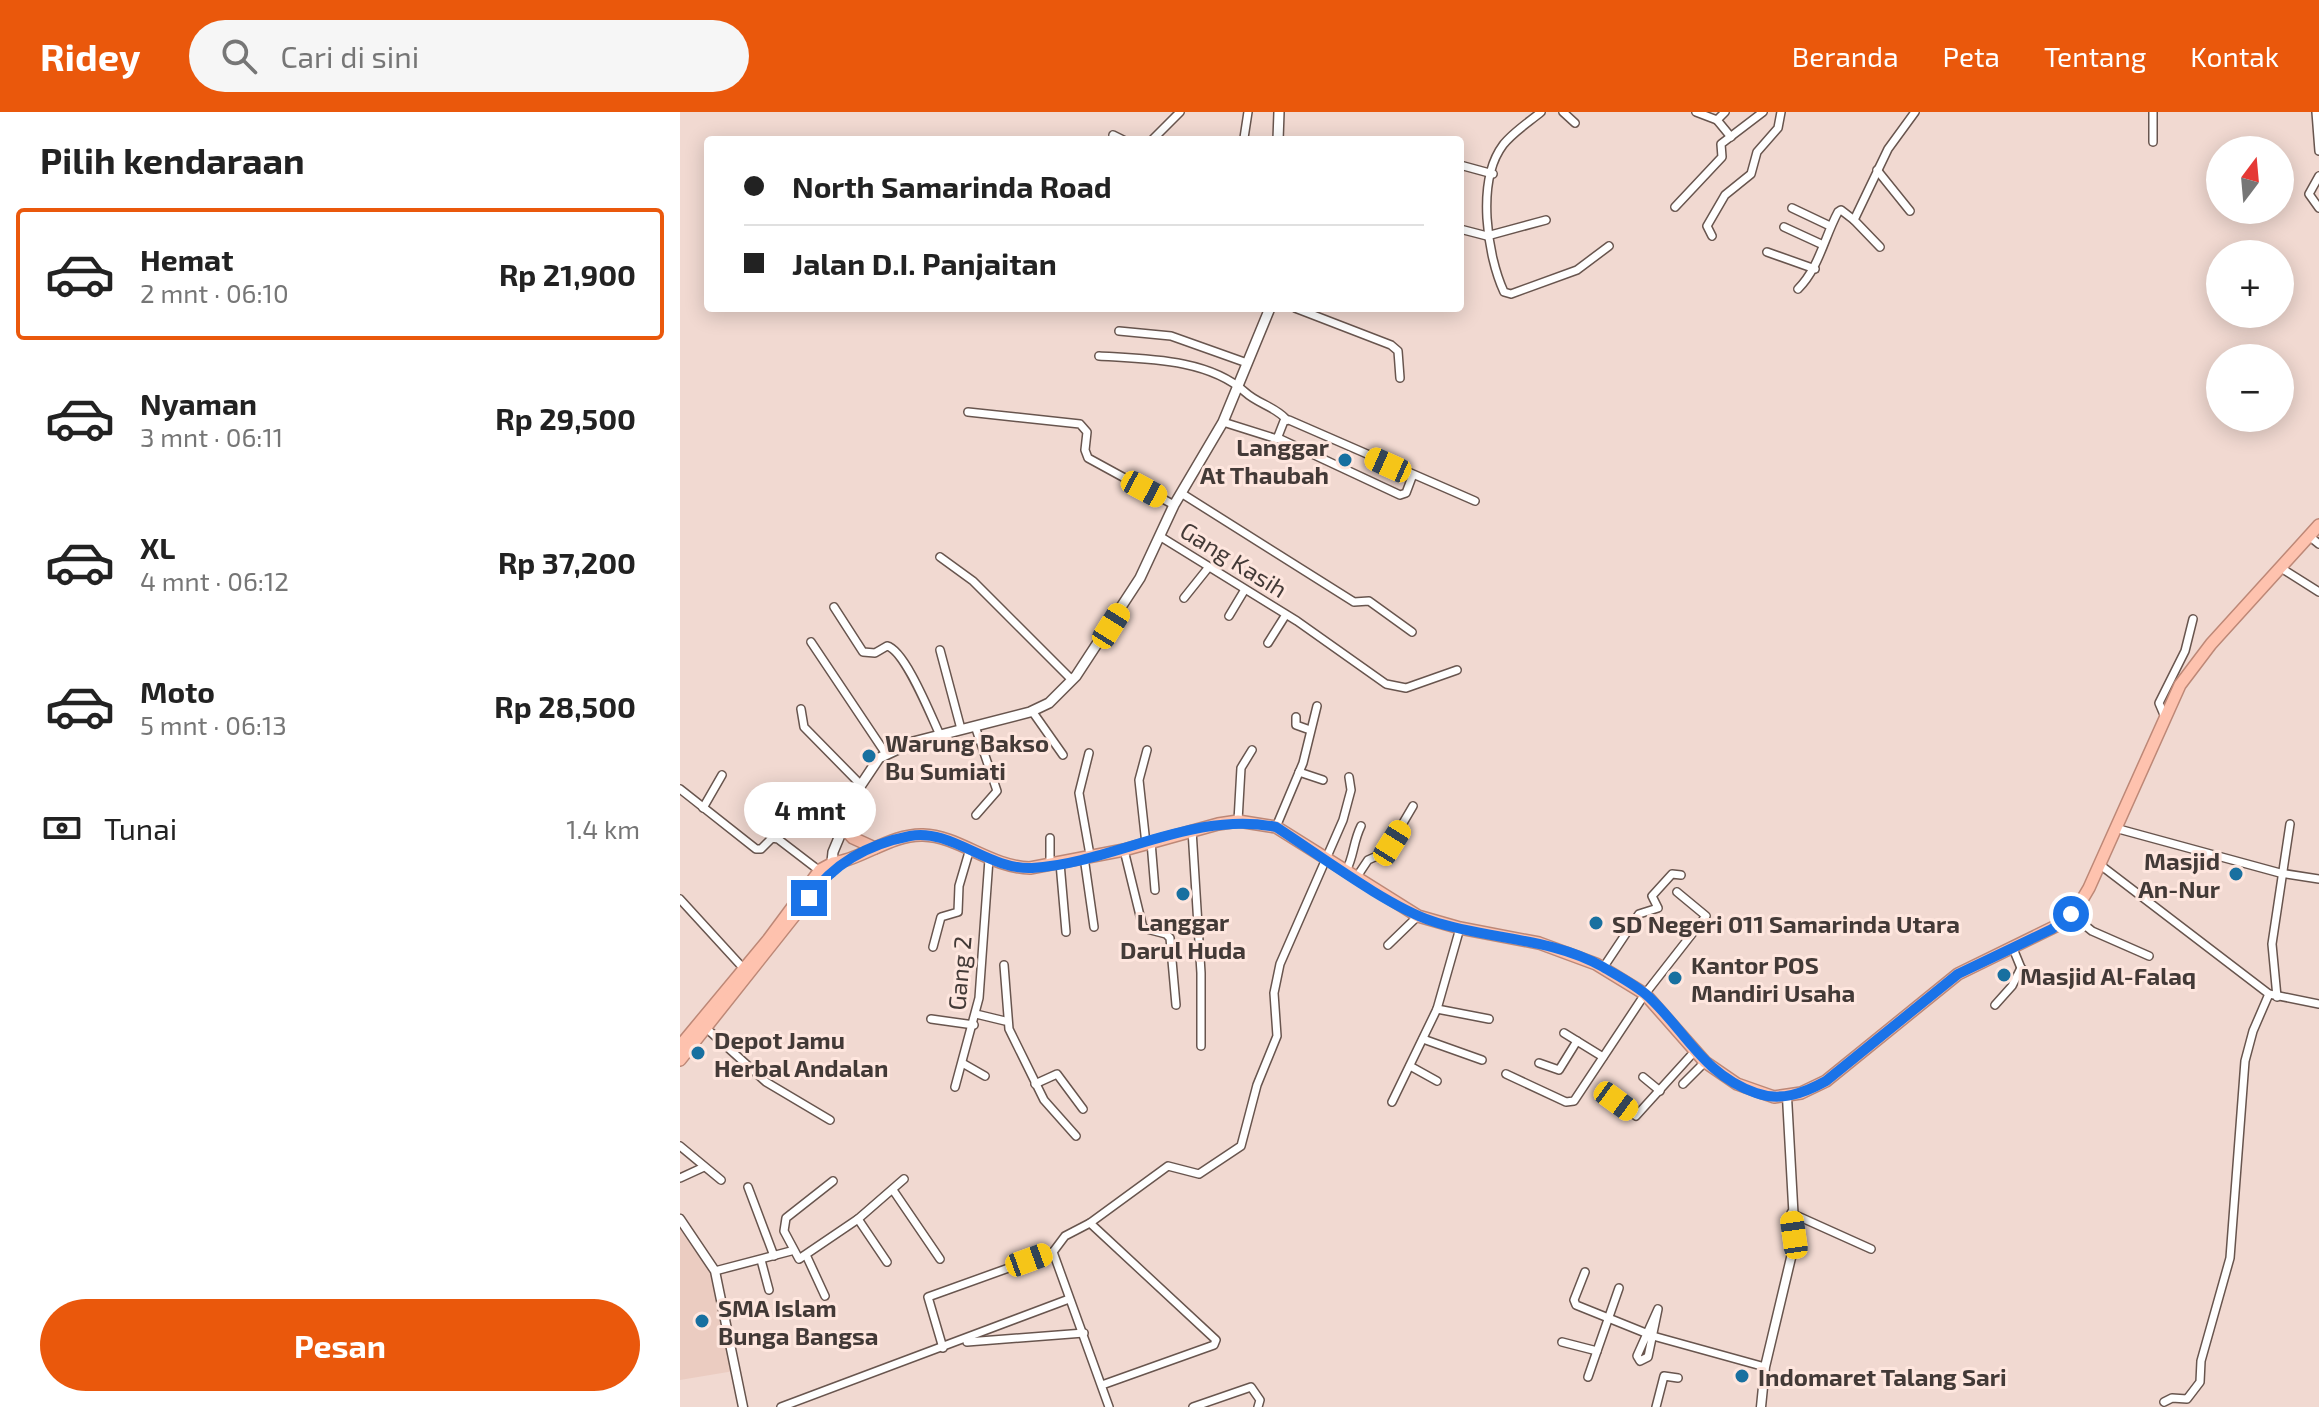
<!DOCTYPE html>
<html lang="id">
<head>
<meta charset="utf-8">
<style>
  :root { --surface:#fff; --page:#f6f6f6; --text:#222; --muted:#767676; --line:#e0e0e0; --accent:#ea580c }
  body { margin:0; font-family:"Exo 2",sans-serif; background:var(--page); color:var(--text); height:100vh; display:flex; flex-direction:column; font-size:30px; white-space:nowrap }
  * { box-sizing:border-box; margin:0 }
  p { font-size:26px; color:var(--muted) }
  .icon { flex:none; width:44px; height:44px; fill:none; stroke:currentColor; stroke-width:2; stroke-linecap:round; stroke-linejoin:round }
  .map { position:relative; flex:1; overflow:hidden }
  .drawer { display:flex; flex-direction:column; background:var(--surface); width:680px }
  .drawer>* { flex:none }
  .hud { position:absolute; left:24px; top:24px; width:760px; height:176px; border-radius:8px; box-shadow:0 4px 20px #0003; display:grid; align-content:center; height:176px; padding:0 40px; background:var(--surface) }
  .needle { width:52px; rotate:16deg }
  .tools { position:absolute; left:1526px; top:24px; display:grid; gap:16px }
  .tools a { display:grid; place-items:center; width:88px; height:88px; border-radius:50%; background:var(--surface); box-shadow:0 4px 20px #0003; font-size:40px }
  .end { position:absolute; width:36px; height:36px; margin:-18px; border:10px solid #1a73e8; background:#fff; box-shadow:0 0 0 4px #fff }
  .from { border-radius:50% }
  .bubble { position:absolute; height:56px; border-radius:28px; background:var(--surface); box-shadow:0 4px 20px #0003; font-size:26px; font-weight:700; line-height:56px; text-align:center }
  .car { position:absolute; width:24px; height:48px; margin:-24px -12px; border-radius:10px; box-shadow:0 0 6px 2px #0007; background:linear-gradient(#f5c518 24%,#345 0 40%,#f5c518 0 76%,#345 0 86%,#f5c518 0) }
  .hud b { display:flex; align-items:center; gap:28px; height:76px; font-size:30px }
  .hud b+b { border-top:2px solid var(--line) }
  .hud i { width:20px; height:20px; background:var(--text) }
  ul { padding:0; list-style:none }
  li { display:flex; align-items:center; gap:24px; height:132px; margin:0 16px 12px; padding:0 24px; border:4px solid transparent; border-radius:8px }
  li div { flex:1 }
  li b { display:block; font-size:30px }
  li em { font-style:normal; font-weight:700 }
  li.on { border-color:var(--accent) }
  li>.icon { width:72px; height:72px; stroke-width:1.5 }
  h2 { padding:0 40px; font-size:36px; line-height:96px }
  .pay { display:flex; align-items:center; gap:20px; height:88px; padding:0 40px; font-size:30px }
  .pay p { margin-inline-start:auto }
  .action { display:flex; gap:16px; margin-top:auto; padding:16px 40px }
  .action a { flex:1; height:92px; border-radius:48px; background:var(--accent); color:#fff; font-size:32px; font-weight:700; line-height:92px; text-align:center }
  header { display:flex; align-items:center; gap:48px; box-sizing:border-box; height:112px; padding:0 40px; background:var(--accent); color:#fff }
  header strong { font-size:38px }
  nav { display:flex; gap:44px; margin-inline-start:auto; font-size:28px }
  .search { width:560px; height:72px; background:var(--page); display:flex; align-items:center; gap:20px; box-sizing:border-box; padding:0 28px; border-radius:44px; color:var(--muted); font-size:30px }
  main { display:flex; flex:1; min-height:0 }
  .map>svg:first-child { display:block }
</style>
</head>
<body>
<header>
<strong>Ridey</strong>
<div class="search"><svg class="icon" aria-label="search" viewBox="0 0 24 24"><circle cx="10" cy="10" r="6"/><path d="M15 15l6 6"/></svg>Cari di sini</div>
<nav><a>Beranda</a><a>Peta</a><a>Tentang</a><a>Kontak</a></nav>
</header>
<main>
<section class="drawer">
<h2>Pilih kendaraan</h2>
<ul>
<li class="on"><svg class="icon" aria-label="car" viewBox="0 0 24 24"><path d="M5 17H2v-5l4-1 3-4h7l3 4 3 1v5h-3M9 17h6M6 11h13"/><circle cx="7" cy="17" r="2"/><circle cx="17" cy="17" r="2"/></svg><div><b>Hemat</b><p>2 mnt · 06:10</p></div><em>Rp 21,900</em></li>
<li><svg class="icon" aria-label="car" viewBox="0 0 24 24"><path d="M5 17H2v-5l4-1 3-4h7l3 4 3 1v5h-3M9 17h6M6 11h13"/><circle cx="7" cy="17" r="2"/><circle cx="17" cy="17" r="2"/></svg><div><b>Nyaman</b><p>3 mnt · 06:11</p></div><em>Rp 29,500</em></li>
<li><svg class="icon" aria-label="car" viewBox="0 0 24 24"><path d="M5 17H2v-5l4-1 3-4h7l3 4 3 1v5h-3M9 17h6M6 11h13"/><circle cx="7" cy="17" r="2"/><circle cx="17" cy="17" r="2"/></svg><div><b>XL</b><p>4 mnt · 06:12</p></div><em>Rp 37,200</em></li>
<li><svg class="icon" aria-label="car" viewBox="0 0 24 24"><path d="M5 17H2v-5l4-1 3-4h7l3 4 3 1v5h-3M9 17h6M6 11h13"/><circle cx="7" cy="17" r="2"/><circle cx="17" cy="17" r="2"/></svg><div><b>Moto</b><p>5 mnt · 06:13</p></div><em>Rp 28,500</em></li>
</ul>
<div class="pay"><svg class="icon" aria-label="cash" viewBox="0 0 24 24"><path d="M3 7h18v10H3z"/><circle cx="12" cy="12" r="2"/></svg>Tunai<p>1.4 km</p></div>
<div class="action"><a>Pesan</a></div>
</section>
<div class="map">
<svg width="1639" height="1295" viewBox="0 0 1639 1295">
  <rect width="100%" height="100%" fill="#f1d9d1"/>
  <!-- built -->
  <path fill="#ebccc1" d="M0,1112L32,1158L54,1259L0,1268Z"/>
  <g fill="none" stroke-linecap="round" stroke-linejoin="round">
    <defs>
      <g id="minor">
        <path d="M861,0C849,10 832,21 823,33C796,69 807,143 824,180L831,182L897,158L929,134"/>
        <path d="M883,0L895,11"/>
        <path d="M1016,0L1037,8"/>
        <path d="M1045,0L1037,8L1051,25"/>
        <path d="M1636,0L1639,39"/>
        <path d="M433,23L443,28"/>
        <path d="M564,26L568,0"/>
        <path d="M472,28L500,0"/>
        <path d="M1473,30V0"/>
        <path d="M780,53L813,62"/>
        <path d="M1197,58L1230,99"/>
        <path d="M1639,64L1629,82L1639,96"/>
        <path d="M995,95L1042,45L1041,32L1083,0"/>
        <path d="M1112,96L1150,114"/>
        <path d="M1174,108L1200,135"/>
        <path d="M1104,115L1141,132"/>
        <path d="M780,117L807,124L866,108"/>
        <path d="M1032,124L1027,114L1045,83L1071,62L1077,40L1098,16L1101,0"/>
        <path d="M1087,140L1135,157"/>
        <path d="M1118,177C1139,156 1144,126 1158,100L1161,98L1174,108L1208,37L1235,0"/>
        <path d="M615,196L711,233L718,239L720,266"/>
        <path d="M439,219L491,224L567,251"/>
        <path d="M419,244C468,247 528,247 565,280C578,292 594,294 606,307"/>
        <path d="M288,300L400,312L407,320L405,338L408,346L494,393"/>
        <path d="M543,310L597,327L604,309L609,308L795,389"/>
        <path d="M598,326L720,383L726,381L732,365"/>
        <path d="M501,381L674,490L689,489L732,520"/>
        <path d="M1629,424L1639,432"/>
        <path d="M481,425L617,509L706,572L726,576L777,558"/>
        <path d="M260,445L293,469L392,568"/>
        <path d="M1601,456L1639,480"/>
        <path d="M504,486L528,456"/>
        <path d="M154,495L183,540L195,541L207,534C225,538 251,604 260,623"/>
        <path d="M549,504L564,479"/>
        <path d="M131,530L206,642"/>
        <path d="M588,531L605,504"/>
        <path d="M260,538L281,617"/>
        <path d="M121,597L124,615L181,673"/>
        <path d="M352,599L383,643"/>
        <path d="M616,605V613L630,618"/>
        <path d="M1485,605L1479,591L1505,539L1513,507"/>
        <path d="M295,614L317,679L296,703"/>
        <path d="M409,641L399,681L410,743"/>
        <path d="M619,660L643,668"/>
        <path d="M0,677L76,737H81L92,726L98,727L145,763"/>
        <path d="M23,696L42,663"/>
        <path d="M558,709L561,656L572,638"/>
        <path d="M596,715L623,651L637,594"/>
        <path d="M1435,716L1600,761L1639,767"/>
        <path d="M512,718L521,861V934"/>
        <path d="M370,726V753"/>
        <path d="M471,730L475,778"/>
        <path d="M466,732L459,668L467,638"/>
        <path d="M444,738L463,816L486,822L490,826L496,893"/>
        <path d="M404,745L414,815"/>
        <path d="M380,751L386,820"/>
        <path d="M1419,752L1589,882L1639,892"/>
        <path d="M666,759C674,744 673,730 681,714"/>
        <path d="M676,766L688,748L706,740L733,694"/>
        <path d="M0,787L64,857"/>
        <path d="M1391,802L1412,819L1469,844"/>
        <path d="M708,833L738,804"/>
        <path d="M1332,834L1341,856L1355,868"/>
        <path d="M253,835L261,805L278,800L279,774L289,740"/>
        <path d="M324,853L329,917L364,988L396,1024"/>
        <path d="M923,856L959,802L978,796L972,784L992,762L1001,763"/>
        <path d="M1597,885L1592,832L1610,712"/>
        <path d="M1315,893L1332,874L1341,856"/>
        <path d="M757,897L809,907"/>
        <path d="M296,902L325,909"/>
        <path d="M251,907L294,913"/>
        <path d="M26,916L86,970L150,1008"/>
        <path d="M884,921L923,945"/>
        <path d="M743,927L802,948"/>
        <path d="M859,951L879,958L897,929"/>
        <path d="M284,952L305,964"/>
        <path d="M730,954L757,969"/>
        <path d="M826,962L886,990L894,989L965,882L1026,804L997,780"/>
        <path d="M963,965L980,979"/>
        <path d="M355,972L377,962L403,997"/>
        <path d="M1003,972L1025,950"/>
        <path d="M275,975L299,886L309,747"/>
        <path d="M936,989L956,1004L1014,940"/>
        <path d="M712,990L757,897L780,816"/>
        <path d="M0,1034L41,1068"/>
        <path d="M0,1066L24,1055"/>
        <path d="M153,1069L106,1106L104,1119L119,1147L178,1107L224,1067"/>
        <path d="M68,1075L94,1144"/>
        <path d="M213,1078L260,1147"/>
        <path d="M1111,1101L1191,1137"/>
        <path d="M178,1107L207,1150"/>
        <path d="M410,1111L488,1054L519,1062L561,1034L577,973L597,924L594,881L600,852L663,708L671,678L669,665"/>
        <path d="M127,1145L145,1184"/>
        <path d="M81,1148L89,1178"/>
        <path d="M35,1159L111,1139"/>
        <path d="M905,1160L894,1188L896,1193L973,1224L1085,1255"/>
        <path d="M978,1197L968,1245L960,1249L957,1244Z"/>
        <path d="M287,1230L404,1221"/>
        <path d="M882,1230L917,1239L939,1176"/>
        <path d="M263,1236L248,1185L373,1140"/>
        <path d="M908,1265L917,1239"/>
        <path d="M422,1273L534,1233L536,1228L410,1111L385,1124L373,1140L429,1295"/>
        <path d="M1484,1290L1492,1286L1507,1287L1520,1270L1521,1249L1550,1146L1565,949L1573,919L1589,882"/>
        <path d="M101,1295L389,1187"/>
        <path d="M513,1295L571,1275L580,1288L578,1295"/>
        <path d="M976,1295L984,1264L998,1266"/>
      </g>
      <g id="tertiary">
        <path d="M0,1107L35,1159L63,1295"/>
        <path d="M1081,1295L1085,1255L1115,1129L1107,985"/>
      </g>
      <g id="secondary">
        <path d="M598,28L599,0"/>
        <path d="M151,760L153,740L181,673L199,646L233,630L350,600L369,591L396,564L460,466L494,393L543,310L590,196"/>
      </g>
      <g id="trunk">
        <path d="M163,715L173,726L195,736"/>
        <path d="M0,934L88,828L140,758L153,751C183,747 211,722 243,723C279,724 310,755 350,756L444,738L538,712L558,709L596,715L738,804L780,816L859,831L916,852L965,882L1025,950L1057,972L1094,985L1121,981L1146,969L1278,862L1378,813L1396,798L1409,776L1500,573L1531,532L1639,413"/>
        <path d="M0,948L134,779"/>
      </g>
    </defs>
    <!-- minor casing -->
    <use href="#minor" stroke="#68554e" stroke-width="10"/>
    <!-- tertiary casing -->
    <use href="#tertiary" stroke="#68554e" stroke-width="11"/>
    <!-- secondary casing -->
    <use href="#secondary" stroke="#68554e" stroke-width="12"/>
    <!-- trunk casing -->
    <use href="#trunk" stroke="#bd8877" stroke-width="14"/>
    <!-- minor -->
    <use href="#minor" stroke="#fff" stroke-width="7"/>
    <!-- tertiary -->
    <use href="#tertiary" stroke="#fff" stroke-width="8"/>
    <!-- secondary -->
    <use href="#secondary" stroke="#fff" stroke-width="9"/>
    <!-- trunk -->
    <use href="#trunk" stroke="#fec2ae" stroke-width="11"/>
  </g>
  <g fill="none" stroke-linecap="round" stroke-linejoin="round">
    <!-- route -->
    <path stroke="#1a73e8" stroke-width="10" d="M129,786C153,752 188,732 230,724C271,716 308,758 352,756C433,751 514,698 596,715C638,742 707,794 752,809C808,828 870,825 923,855C938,864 956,873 969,885C1006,920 1024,963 1076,981C1101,990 1124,981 1146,969L1278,862L1372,817L1391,802"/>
  </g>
  <!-- markers -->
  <g fill="#1870a0" stroke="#fee6de" stroke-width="3">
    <circle cx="665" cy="348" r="8"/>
    <circle cx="189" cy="644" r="8"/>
    <circle cx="1556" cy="762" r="8"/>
    <circle cx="503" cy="782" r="8"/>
    <circle cx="916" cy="811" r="8"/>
    <circle cx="1324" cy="863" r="8"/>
    <circle cx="995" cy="866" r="8"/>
    <circle cx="18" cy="941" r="8"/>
    <circle cx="22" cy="1209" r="8"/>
    <circle cx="1062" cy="1264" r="8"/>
  </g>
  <g text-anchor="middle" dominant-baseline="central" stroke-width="6" stroke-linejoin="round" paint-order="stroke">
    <!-- poi labels -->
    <g font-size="24" font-weight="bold" fill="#433a37" stroke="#fee6de" text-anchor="start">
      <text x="649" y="334" text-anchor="end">Langgar<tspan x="649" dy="28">At Thaubah</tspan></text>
      <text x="205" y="630">Warung Bakso<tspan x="205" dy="28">Bu Sumiati</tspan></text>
      <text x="1540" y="748" text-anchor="end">Masjid<tspan x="1540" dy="28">An-Nur</tspan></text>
      <text x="503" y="809" text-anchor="middle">Langgar<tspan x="503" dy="28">Darul Huda</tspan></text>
      <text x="932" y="811">SD Negeri 011 Samarinda Utara</text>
      <text x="1011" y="852">Kantor POS<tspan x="1011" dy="28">Mandiri Usaha</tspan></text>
      <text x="1340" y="863">Masjid Al-Falaq</text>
      <text x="34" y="927">Depot Jamu<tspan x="34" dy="28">Herbal Andalan</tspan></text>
      <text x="38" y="1195">SMA Islam<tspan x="38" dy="28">Bunga Bangsa</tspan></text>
      <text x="1078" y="1264">Indomaret Talang Sari</text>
    </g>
    <!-- street labels -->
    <g font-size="24" fill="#433a37" stroke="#fee6de">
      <text transform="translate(554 447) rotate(32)">Gang Kasih</text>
      <text transform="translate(279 861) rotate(-85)">Gang 2</text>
    </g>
  </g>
</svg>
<div class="tools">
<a><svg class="needle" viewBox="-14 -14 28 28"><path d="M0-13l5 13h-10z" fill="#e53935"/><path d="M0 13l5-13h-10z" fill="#767676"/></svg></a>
<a>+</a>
<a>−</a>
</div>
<i class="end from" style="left:1391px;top:802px"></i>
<i class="end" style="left:129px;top:786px"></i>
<div class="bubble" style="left:64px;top:670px;width:132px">4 mnt</div>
<i class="car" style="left:708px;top:353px;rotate:294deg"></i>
<i class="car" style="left:464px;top:377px;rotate:118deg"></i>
<i class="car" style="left:431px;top:514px;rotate:32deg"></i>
<i class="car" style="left:712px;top:731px;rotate:32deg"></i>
<i class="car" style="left:936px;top:989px;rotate:126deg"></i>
<i class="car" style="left:1114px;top:1123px;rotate:352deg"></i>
<i class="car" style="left:349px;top:1148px;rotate:70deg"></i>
<div class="hud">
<b><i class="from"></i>North Samarinda Road</b>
<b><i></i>Jalan D.I. Panjaitan</b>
</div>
</div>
</main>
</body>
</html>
